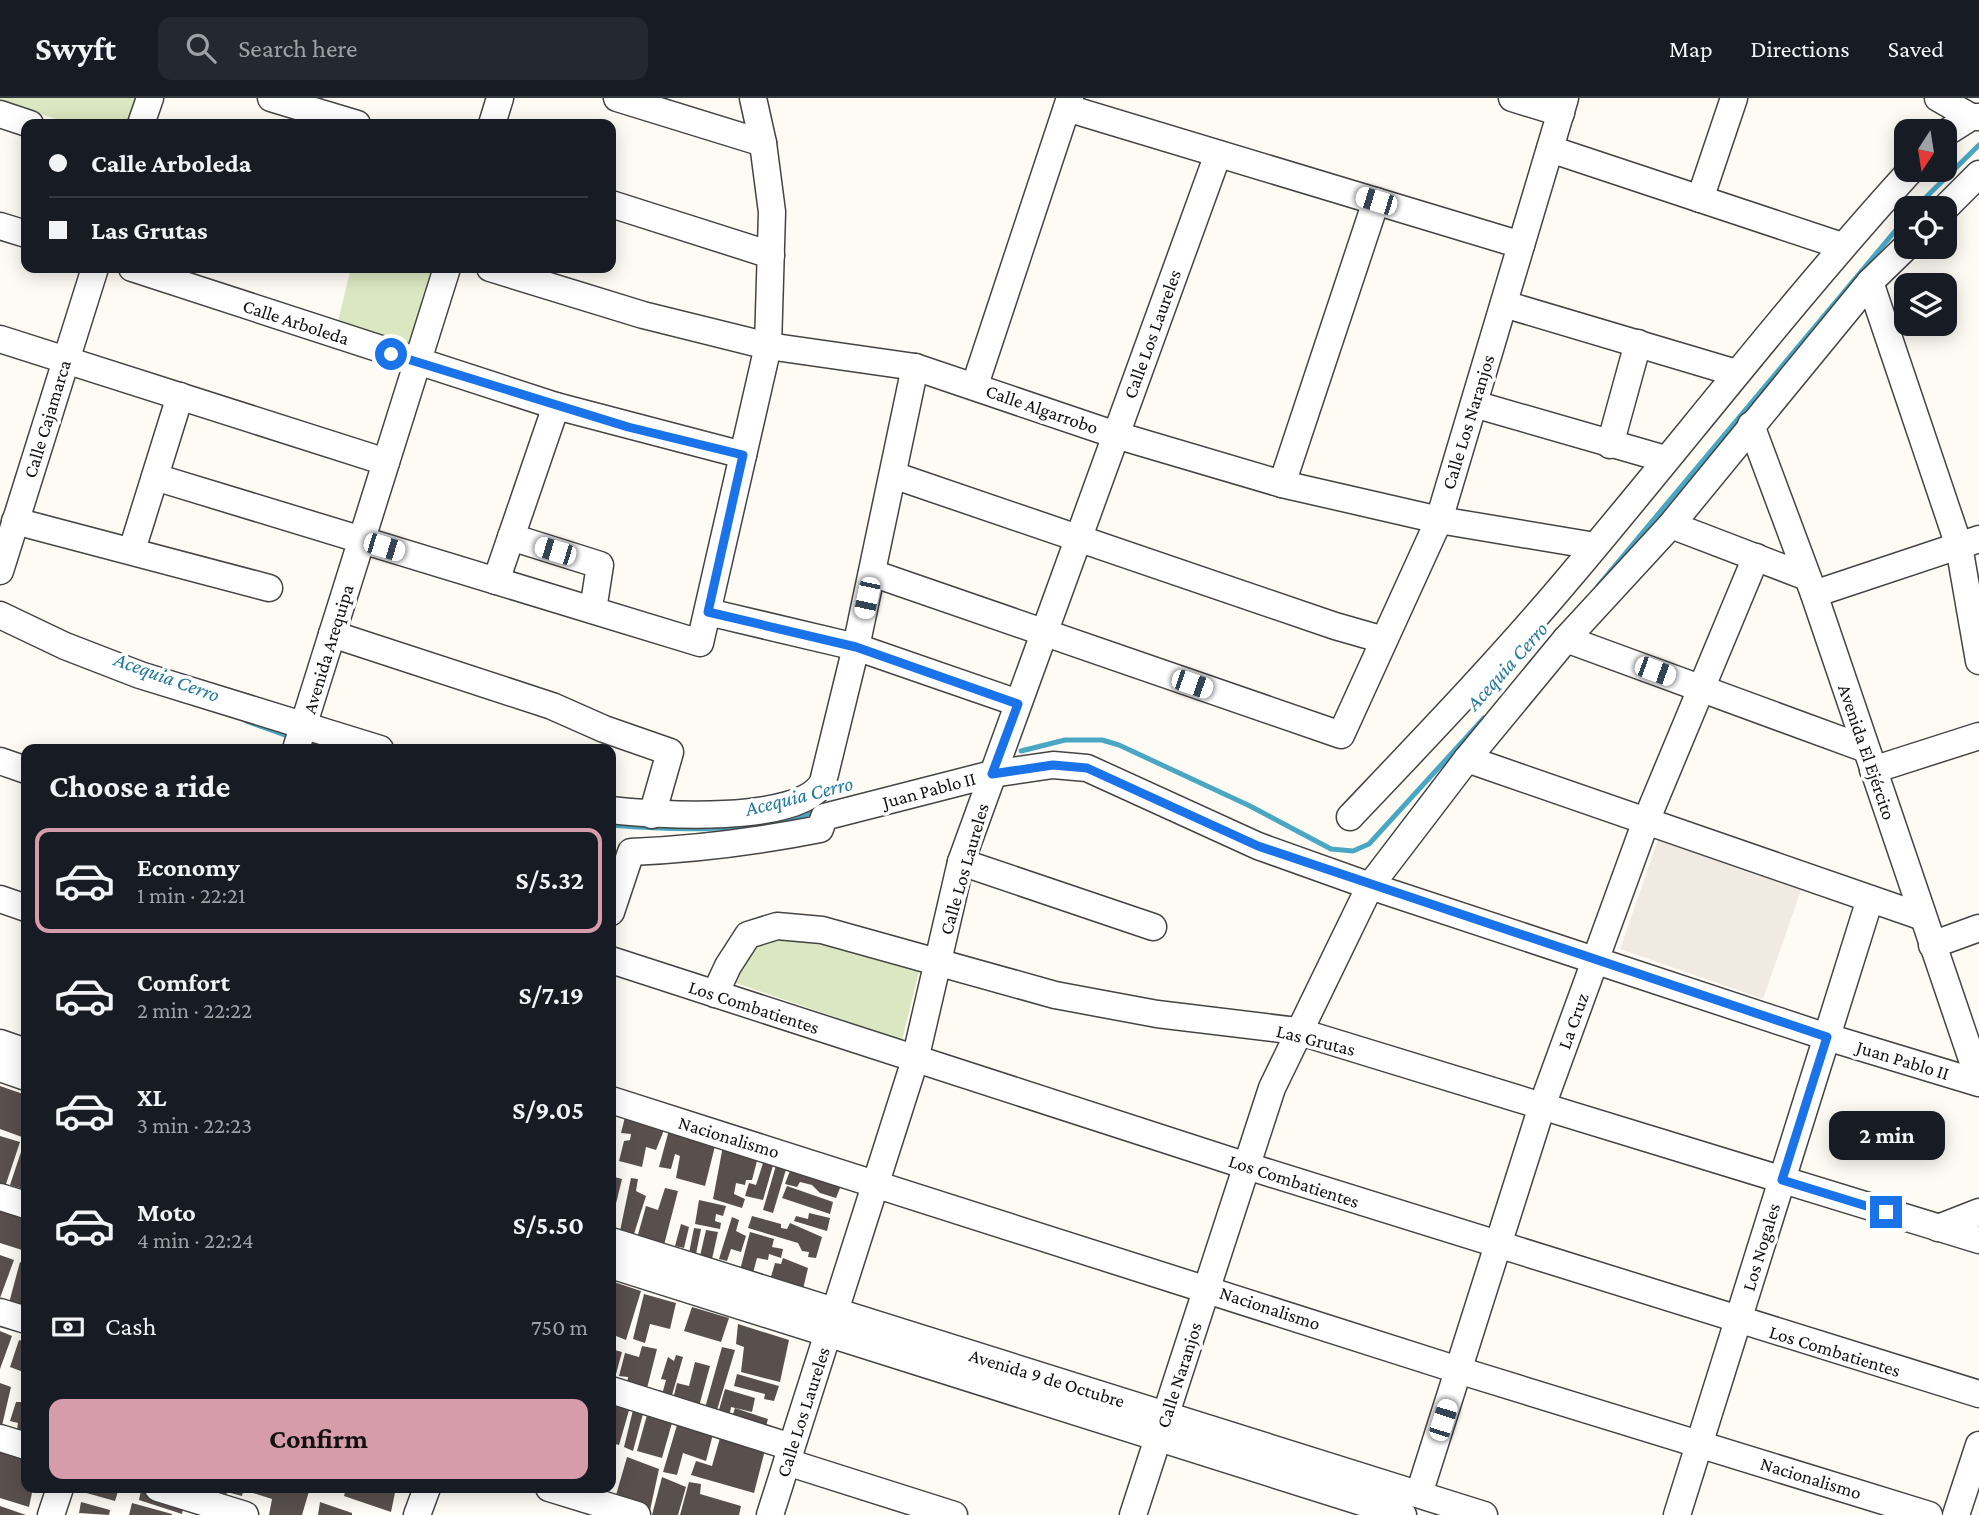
<!DOCTYPE html>
<html lang="en">
<head>
<meta charset="utf-8">
<style>
  :root { --surface:#171b24; --page:#242831; --text:#f1f3f6; --muted:#9ea1a6; --line:#363941; --accent:#d79caa }
  body { margin:0; font-family:"Crimson Pro",serif; background:var(--page); color:var(--text); height:100vh; display:flex; flex-direction:column; font-size:26px; white-space:nowrap }
  * { box-sizing:border-box; margin:0 }
  p { font-size:23px; color:var(--muted) }
  .icon { flex:none; width:38px; height:38px; fill:none; stroke:currentColor; stroke-width:2; stroke-linecap:round; stroke-linejoin:round }
  .map { position:relative; flex:1; overflow:hidden }
  .panel { position:absolute; left:21px; top:646px; width:595px; height:749px; display:flex; flex-direction:column; background:var(--surface); border-radius:14px; box-shadow:0 4px 18px #0003 }
  .panel>* { flex:none }
  .guide { position:absolute; left:21px; top:21px; width:595px; height:154px; border-radius:14px; box-shadow:0 4px 18px #0003; display:grid; align-content:center; height:154px; padding:0 28px; background:var(--surface) }
  .needle { width:46px; rotate:192deg }
  .controls { position:absolute; left:1894px; top:21px; display:grid; gap:14px }
  .controls a { display:grid; place-items:center; width:63px; height:63px; border-radius:14px; background:var(--surface); box-shadow:0 4px 18px #0003; font-size:35px }
  .end { position:absolute; width:32px; height:32px; margin:-16px; border:9px solid #1a73e8; background:#fff; box-shadow:0 0 0 4px #fff }
  .from { border-radius:50% }
  .bubble { position:absolute; height:49px; border-radius:14px; background:var(--surface); box-shadow:0 4px 18px #0003; font-size:23px; font-weight:700; line-height:49px; text-align:center }
  .car { position:absolute; width:21px; height:42px; margin:-21px -10px; border-radius:9px; box-shadow:0 0 5px 2px #0007; background:linear-gradient(#fff 24%,#345 0 40%,#fff 0 76%,#345 0 86%,#fff 0) }
  .guide b { display:flex; align-items:center; gap:24px; height:66px; font-size:26px }
  .guide b+b { border-top:2px solid var(--line) }
  .guide i { width:18px; height:18px; background:var(--text) }
  ul { padding:0; list-style:none }
  li { display:flex; align-items:center; gap:21px; height:105px; margin:0 14px 10px; padding:0 14px; border:4px solid transparent; border-radius:14px }
  li div { flex:1 }
  li b { display:block; font-size:26px }
  li em { font-style:normal; font-weight:700 }
  li.on { border-color:var(--accent) }
  li>.icon { width:63px; height:63px; stroke-width:1.5 }
  h2 { padding:0 28px; font-size:32px; line-height:84px }
  .pay { display:flex; align-items:center; gap:18px; height:77px; padding:0 28px; font-size:26px }
  .pay p { margin-inline-start:auto }
  .cta { display:flex; gap:14px; margin-top:auto; padding:14px 28px }
  .cta a { flex:1; height:80px; border-radius:14px; background:var(--accent); color:#111; font-size:28px; font-weight:700; line-height:80px; text-align:center }
  header { display:flex; align-items:center; gap:42px; box-sizing:border-box; height:98px; padding:0 35px; background:var(--surface); border-bottom:2px solid var(--line) }
  header strong { font-size:33px }
  nav { display:flex; gap:38px; margin-inline-start:auto; font-size:24px }
  .search { width:490px; height:63px; background:var(--page); display:flex; align-items:center; gap:18px; box-sizing:border-box; padding:0 24px; border-radius:14px; color:var(--muted); font-size:26px }
  .map>svg:first-child { display:block }
</style>
</head>
<body>
<header>
<strong>Swyft</strong>
<div class="search"><svg class="icon" aria-label="search" viewBox="0 0 24 24"><circle cx="10" cy="10" r="6"/><path d="M15 15l6 6"/></svg>Search here</div>
<nav><a>Map</a><a>Directions</a><a>Saved</a></nav>
</header>
<div class="map">
<svg width="1979" height="1417" viewBox="0 0 1979 1417">
  <rect width="100%" height="100%" fill="#fefbf5"/>
  <!-- green -->
  <g fill="#dbe7c0">
    <path d="M0,0H142L134,26H72L0,3Z"/>
    <path d="M351,170H443L419,249L337,227Z"/>
    <path d="M757,841C814,841 866,851 919,874L902,942L733,884Z"/>
  </g>
  <!-- plaza -->
  <path fill="#f0eae3" d="M1658,742L1801,792L1763,901L1620,851Z"/>
  <g fill="none" stroke-linecap="round" stroke-linejoin="round">
    <!-- stream -->
    <g stroke="#49a7c4" stroke-width="5">
      <path d="M1915,110L1979,47"/>
      <path d="M1598,488L1906,120"/>
      <path d="M246,623L293,640"/>
      <path d="M305,644L326,651"/>
      <path d="M1021,653L1065,642H1102L1119,647L1250,708L1331,751L1353,753L1369,746L1484,620"/>
      <path d="M611,727C682,733 746,734 815,714"/>
    </g>
  </g>
  <!-- building -->
  <g fill="#59504e">
    <path d="M0,988L26,997V1026L22,1039L0,1031Z"/>
    <path d="M625,1019L666,1027L656,1052L646,1049L642,1069L619,1063L624,1043L630,1042L631,1036L621,1035Z"/>
    <path d="M669,1032L716,1044L705,1088L676,1080L680,1058L675,1056L671,1071L659,1069Z"/>
    <path d="M0,1038L20,1044L5,1089L0,1088Z"/>
    <path d="M723,1048L758,1059L752,1082H746L745,1087L736,1085L734,1096L745,1101L742,1110L713,1101Z"/>
    <path d="M22,1051L26,1052V1092L10,1087Z"/>
    <path d="M764,1062L774,1064L763,1102L745,1098L749,1085L756,1087Z"/>
    <path d="M777,1064L787,1068L773,1115L763,1112Z"/>
    <path d="M791,1070L842,1085L836,1100L820,1095L812,1087L800,1084L797,1089L785,1086Z"/>
    <path d="M611,1078L622,1081L612,1122H611Z"/>
    <path d="M631,1080L638,1081L636,1093L646,1098L634,1136L620,1133Z"/>
    <path d="M787,1088L833,1104L830,1116L782,1100Z"/>
    <path d="M665,1090L678,1093L664,1147L637,1140L646,1108L658,1112Z"/>
    <path d="M699,1102L726,1108L723,1118L716,1116L715,1123L721,1125L720,1131L695,1126Z"/>
    <path d="M0,1109L26,1117V1138L22,1152L0,1145Z"/>
    <path d="M809,1115L830,1120L827,1133L794,1123L796,1118L808,1121Z"/>
    <path d="M752,1118L781,1126V1130L787,1131L790,1125L822,1139L816,1160L808,1159L809,1154L802,1153L798,1145L748,1130Z"/>
    <path d="M732,1119L739,1122L736,1133L746,1138L741,1154L731,1151L727,1163L719,1161Z"/>
    <path d="M681,1126L689,1129L684,1150L675,1148Z"/>
    <path d="M694,1130L701,1131L696,1156L689,1155Z"/>
    <path d="M706,1132L718,1134L712,1161L700,1158Z"/>
    <path d="M750,1134L774,1141L772,1149L783,1151L781,1160L769,1156L768,1162L757,1160L753,1175L740,1172Z"/>
    <path d="M0,1157L14,1162L0,1200Z"/>
    <path d="M783,1160L808,1170L803,1191L770,1182L775,1165L781,1166Z"/>
    <path d="M20,1164L26,1166V1209L9,1205Z"/>
    <path d="M611,1183L641,1193L626,1242L611,1236Z"/>
    <path d="M644,1196L676,1205L670,1231L650,1226L645,1245L633,1241Z"/>
    <path d="M692,1209L729,1220L721,1244L684,1233Z"/>
    <path d="M738,1226L789,1242L780,1284L741,1274L744,1249L736,1246Z"/>
    <path d="M0,1233L12,1238L0,1271Z"/>
    <path d="M19,1242L26,1244V1275L10,1269Z"/>
    <path d="M642,1248L657,1251L645,1298L626,1292L628,1279L619,1278L625,1255L639,1259Z"/>
    <path d="M722,1249L735,1252L717,1312L705,1310Z"/>
    <path d="M611,1251L622,1254L613,1287L611,1286Z"/>
    <path d="M676,1257L683,1259L670,1304L655,1300L657,1292L663,1293L666,1282L661,1281L668,1259L674,1263Z"/>
    <path d="M695,1264L710,1268L698,1312L672,1305L677,1285L689,1288Z"/>
    <path d="M737,1276L779,1288L774,1303L764,1301L765,1296L734,1288Z"/>
    <path d="M0,1285L11,1289L1,1332L0,1331Z"/>
    <path d="M725,1291L755,1300L752,1314L731,1309L728,1325L716,1322Z"/>
    <path d="M24,1292L26,1293V1341L16,1338L18,1325L10,1323L16,1304H21Z"/>
    <path d="M612,1303L630,1309L619,1347L611,1345Z"/>
    <path d="M735,1310L768,1321L764,1335L730,1325Z"/>
    <path d="M633,1312L643,1316L633,1353L624,1349Z"/>
    <path d="M647,1317L672,1325L662,1360L637,1353Z"/>
    <path d="M677,1327L713,1336L706,1363L683,1355L677,1377L663,1374Z"/>
    <path d="M720,1340L765,1352L754,1395L691,1377L696,1363L712,1368Z"/>
    <path d="M0,1348L26,1355V1390H33L29,1409L0,1400Z"/>
    <path d="M627,1359L659,1371L649,1417L614,1404Z"/>
    <path d="M662,1379L686,1389L678,1417H652Z"/>
    <path d="M689,1384L701,1386L700,1396L741,1408L739,1417H680Z"/>
    <path d="M85,1390H119L115,1403L83,1394Z"/>
    <path d="M212,1390H244L242,1398L227,1394L224,1405L210,1399Z"/>
    <path d="M248,1390H310L302,1417H269L272,1401L247,1393Z"/>
    <path d="M346,1390H396L391,1414L344,1398Z"/>
    <path d="M141,1392L184,1405L182,1416L139,1402Z"/>
    <path d="M81,1404L110,1412L109,1417L79,1415Z"/>
    <path d="M320,1404L352,1415V1417H318Z"/>
    <path d="M132,1405L172,1416V1417H129Z"/>
    <path d="M0,1408L26,1417H0Z"/>
  </g>
  <g fill="none" stroke-linecap="round" stroke-linejoin="round">
    <defs>
      <g id="minor">
        <path d="M271,0L357,26"/>
        <path d="M617,0L763,45"/>
        <path d="M1512,0L1561,15"/>
        <path d="M1938,0L1971,19"/>
        <path d="M1067,10L1521,147"/>
        <path d="M0,16L30,26"/>
        <path d="M141,26L150,0"/>
        <path d="M492,26L500,0"/>
        <path d="M1944,36L1971,19H1979"/>
        <path d="M1550,51L1842,148"/>
        <path d="M1700,101L1734,0"/>
        <path d="M611,106L771,157"/>
        <path d="M1944,111L1979,76"/>
        <path d="M0,128L26,136"/>
        <path d="M132,170L556,308L743,357"/>
        <path d="M490,170L643,217L768,248L915,269L1116,337L1282,386L1439,422L1595,448"/>
        <path d="M1870,184L1959,448L1979,563"/>
        <path d="M1504,206L1736,275"/>
        <path d="M0,241L386,364"/>
        <path d="M975,287L1070,0"/>
        <path d="M1474,306L1665,361"/>
        <path d="M1751,327L1814,496L1979,982"/>
        <path d="M1610,347L1638,245"/>
        <path d="M893,377L1335,528L1384,542"/>
        <path d="M155,379L700,545L768,248L772,114L763,45L753,0"/>
        <path d="M1282,386L1376,103"/>
        <path d="M15,423L269,490"/>
        <path d="M1671,427L1807,479"/>
        <path d="M511,439L600,467L593,512"/>
        <path d="M132,452L180,298"/>
        <path d="M0,473L95,170"/>
        <path d="M872,475L1341,637L1439,422L1565,0"/>
        <path d="M496,483L556,308"/>
        <path d="M1814,496L1979,441"/>
        <path d="M708,514L856,549L1018,605"/>
        <path d="M0,517L65,548L140,577L380,651"/>
        <path d="M332,536L552,608L604,631L670,654L652,717"/>
        <path d="M1566,541L1866,651"/>
        <path d="M296,651L447,170"/>
        <path d="M1467,661L1923,819"/>
        <path d="M0,663L26,672"/>
        <path d="M1873,672L1979,638"/>
        <path d="M611,712C654,717 801,727 823,684L856,549L915,269"/>
        <path d="M1350,719C1424,641 1499,563 1568,481C1683,345 1791,204 1911,72"/>
        <path d="M961,764L1153,829"/>
        <path d="M0,801L26,810"/>
        <path d="M611,814L631,754C699,751 754,744 820,731L824,719L992,676L1053,667L1087,670L1258,748L1370,788L1827,939L1979,985"/>
        <path d="M1932,847L1979,830"/>
        <path d="M611,862L1247,1068L1979,1296"/>
        <path d="M715,896L728,868L748,837L777,828L822,832L1055,897L1157,916L1297,933L1979,1142"/>
        <path d="M0,945L26,954"/>
        <path d="M0,970L26,979"/>
        <path d="M611,1002L1458,1272L1929,1417"/>
        <path d="M0,1099L26,1107"/>
        <path d="M1938,1130L1979,1114"/>
        <path d="M611,1143L1484,1417"/>
        <path d="M611,1167L1403,1417"/>
        <path d="M0,1214L26,1222"/>
        <path d="M611,1292L791,1349"/>
        <path d="M0,1340L26,1348"/>
        <path d="M787,1364L954,1417"/>
        <path d="M158,1390L245,1417"/>
        <path d="M549,1390L637,1417"/>
        <path d="M1419,1396L1542,1008L1646,723L1756,459"/>
        <path d="M51,1417L60,1390"/>
        <path d="M417,1417L427,1390"/>
        <path d="M770,1417L915,962L961,764L1218,56"/>
        <path d="M1133,1417L1272,990L1370,788L1467,661L1566,541L1671,427L1870,184L1906,149"/>
        <path d="M1677,1417L1870,801"/>
        <path d="M1956,1417L1979,1347"/>
      </g>
    </defs>
    <!-- minor casing -->
    <use href="#minor" stroke="#444" stroke-width="29"/>
    <!-- minor -->
    <use href="#minor" stroke="#fff" stroke-width="26"/>
  </g>
  <g fill="none" stroke-linecap="round" stroke-linejoin="round">
    <!-- route -->
    <path stroke="#1a73e8" stroke-width="9" d="M391,256L628,329L743,357L708,514L856,549L1018,606L992,676L1053,667L1087,670L1258,748L1827,939L1782,1082L1886,1114"/>
  </g>
  <g text-anchor="middle" dominant-baseline="central" stroke-width="7" stroke-linejoin="round" paint-order="stroke">
    <!-- street labels -->
    <g font-size="19" fill="#111" stroke="#fff">
      <text transform="translate(296 224) rotate(18)">Calle Arboleda</text>
      <text transform="translate(1152 236) rotate(-70)">Calle Los Laureles</text>
      <text transform="translate(1042 311) rotate(19)">Calle Algarrobo</text>
      <text transform="translate(47 321) rotate(-73)">Calle Cajamarca</text>
      <text transform="translate(1468 324) rotate(-73)">Calle Los Naranjos</text>
      <text transform="translate(328 551) rotate(-73)">Avenida Arequipa</text>
      <text transform="translate(1867 654) rotate(71)">Avenida El Ejército</text>
      <text transform="translate(929 692) rotate(-15)">Juan Pablo II</text>
      <text transform="translate(964 771) rotate(-74)">Calle Los Laureles</text>
      <text transform="translate(754 909) rotate(18)">Los Combatientes</text>
      <text transform="translate(1573 923) rotate(-70)">La Cruz</text>
      <text transform="translate(1316 942) rotate(14)">Las Grutas</text>
      <text transform="translate(1903 962) rotate(17)">Juan Pablo II</text>
      <text transform="translate(729 1039) rotate(17)">Nacionalismo</text>
      <text transform="translate(1294 1083) rotate(18)">Los Combatientes</text>
      <text transform="translate(1761 1149) rotate(-73)">Los Nogales</text>
      <text transform="translate(1270 1210) rotate(18)">Nacionalismo</text>
      <text transform="translate(1835 1253) rotate(17)">Los Combatientes</text>
      <text transform="translate(1179 1277) rotate(-72)">Calle Naranjos</text>
      <text transform="translate(1047 1280) rotate(17)">Avenida 9 de Octubre</text>
      <text transform="translate(803 1314) rotate(-72)">Calle Los Laureles</text>
      <text transform="translate(1811 1380) rotate(17)">Nacionalismo</text>
    </g>
    <!-- water labels -->
    <g font-size="21" font-style="italic" fill="#227a9a" stroke="#fff">
      <text transform="translate(1507 568) rotate(-48)">Acequia Cerro</text>
      <text transform="translate(167 579) rotate(20)">Acequia Cerro</text>
      <text transform="translate(799 698) rotate(-14)">Acequia Cerro</text>
    </g>
  </g>
</svg>
<div class="controls">
<a><svg class="needle" viewBox="-14 -14 28 28"><path d="M0-13l5 13h-10z" fill="#e53935"/><path d="M0 13l5-13h-10z" fill="#9ea1a6"/></svg></a>
<a><svg class="icon" aria-label="locate" viewBox="0 0 24 24"><circle cx="12" cy="12" r="6"/><path d="M12 2v4M12 18v4M2 12h4M18 12h4"/></svg></a>
<a><svg class="icon" aria-label="layers" viewBox="0 0 24 24"><path d="M12 4l9 5-9 5-9-5zM3 14l9 5 9-5"/></svg></a>
</div>
<i class="end from" style="left:391px;top:256px"></i>
<i class="end" style="left:1886px;top:1114px"></i>
<div class="bubble" style="left:1829px;top:1013px;width:116px">2 min</div>
<i class="car" style="left:1376px;top:103px;rotate:287deg"></i>
<i class="car" style="left:384px;top:449px;rotate:107deg"></i>
<i class="car" style="left:555px;top:453px;rotate:287deg"></i>
<i class="car" style="left:867px;top:500px;rotate:192deg"></i>
<i class="car" style="left:1655px;top:573px;rotate:110deg"></i>
<i class="car" style="left:1192px;top:586px;rotate:109deg"></i>
<i class="car" style="left:1443px;top:1322px;rotate:18deg"></i>
<div class="guide">
<b><i class="from"></i>Calle Arboleda</b>
<b><i></i>Las Grutas</b>
</div>
<section class="panel">
<h2>Choose a ride</h2>
<ul>
<li class="on"><svg class="icon" aria-label="car" viewBox="0 0 24 24"><path d="M5 17H2v-5l4-1 3-4h7l3 4 3 1v5h-3M9 17h6M6 11h13"/><circle cx="7" cy="17" r="2"/><circle cx="17" cy="17" r="2"/></svg><div><b>Economy</b><p>1 min · 22:21</p></div><em>S/5.32</em></li>
<li><svg class="icon" aria-label="car" viewBox="0 0 24 24"><path d="M5 17H2v-5l4-1 3-4h7l3 4 3 1v5h-3M9 17h6M6 11h13"/><circle cx="7" cy="17" r="2"/><circle cx="17" cy="17" r="2"/></svg><div><b>Comfort</b><p>2 min · 22:22</p></div><em>S/7.19</em></li>
<li><svg class="icon" aria-label="car" viewBox="0 0 24 24"><path d="M5 17H2v-5l4-1 3-4h7l3 4 3 1v5h-3M9 17h6M6 11h13"/><circle cx="7" cy="17" r="2"/><circle cx="17" cy="17" r="2"/></svg><div><b>XL</b><p>3 min · 22:23</p></div><em>S/9.05</em></li>
<li><svg class="icon" aria-label="car" viewBox="0 0 24 24"><path d="M5 17H2v-5l4-1 3-4h7l3 4 3 1v5h-3M9 17h6M6 11h13"/><circle cx="7" cy="17" r="2"/><circle cx="17" cy="17" r="2"/></svg><div><b>Moto</b><p>4 min · 22:24</p></div><em>S/5.50</em></li>
</ul>
<div class="pay"><svg class="icon" aria-label="cash" viewBox="0 0 24 24"><path d="M3 7h18v10H3z"/><circle cx="12" cy="12" r="2"/></svg>Cash<p>750 m</p></div>
<div class="cta"><a>Confirm</a></div>
</section>
</div>
</body>
</html>
